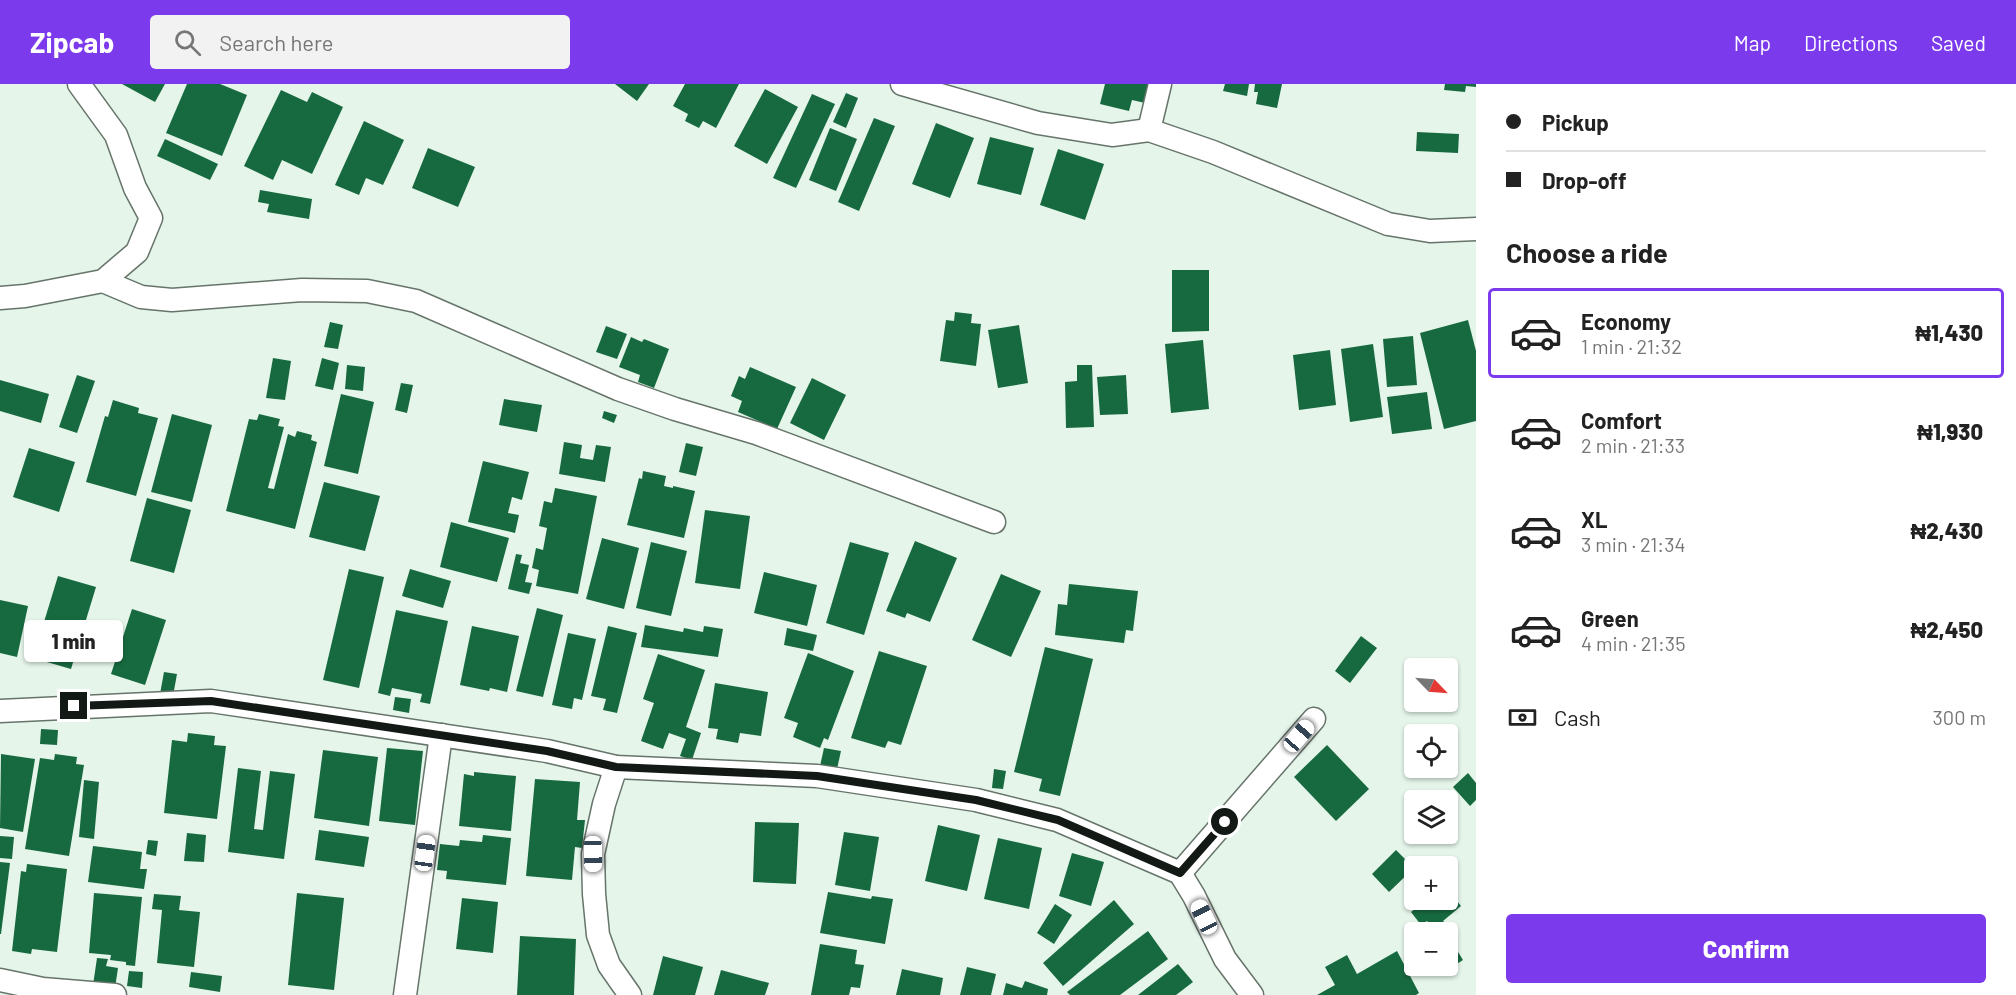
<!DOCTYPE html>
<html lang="en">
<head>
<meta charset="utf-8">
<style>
  :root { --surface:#fff; --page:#f2f2f2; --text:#222; --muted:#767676; --line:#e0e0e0; --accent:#7c3aed }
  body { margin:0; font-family:Barlow,sans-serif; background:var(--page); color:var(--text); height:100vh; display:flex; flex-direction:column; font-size:22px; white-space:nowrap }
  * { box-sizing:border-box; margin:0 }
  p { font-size:20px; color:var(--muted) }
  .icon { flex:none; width:33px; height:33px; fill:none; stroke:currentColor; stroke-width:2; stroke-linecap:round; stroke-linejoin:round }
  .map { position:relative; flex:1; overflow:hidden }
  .details { display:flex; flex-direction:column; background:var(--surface); width:540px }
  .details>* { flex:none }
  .guide { display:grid; align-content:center; height:132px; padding:0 30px; background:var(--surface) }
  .needle { width:39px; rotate:115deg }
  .buttons { position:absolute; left:1404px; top:574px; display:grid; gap:12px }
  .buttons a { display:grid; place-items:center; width:54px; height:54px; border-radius:6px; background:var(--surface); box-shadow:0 2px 4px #0004; font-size:30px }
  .end { position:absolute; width:27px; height:27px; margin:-14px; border:8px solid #131915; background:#fff; box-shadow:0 0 0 3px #fff }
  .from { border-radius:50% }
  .bubble { position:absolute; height:42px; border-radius:6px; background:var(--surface); box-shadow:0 2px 4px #0004; font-size:20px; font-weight:800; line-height:42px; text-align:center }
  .car { position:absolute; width:18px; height:36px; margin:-18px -9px; border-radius:8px; box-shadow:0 0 4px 2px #0007; background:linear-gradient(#fff 24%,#345 0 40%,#fff 0 76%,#345 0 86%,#fff 0) }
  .guide b { display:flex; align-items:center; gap:21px; height:57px; font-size:22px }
  .guide b+b { border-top:2px solid var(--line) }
  .guide i { width:15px; height:15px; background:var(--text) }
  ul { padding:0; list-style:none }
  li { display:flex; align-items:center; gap:18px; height:90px; margin:0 12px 9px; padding:0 18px; border:3px solid transparent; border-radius:6px }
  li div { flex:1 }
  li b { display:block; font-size:22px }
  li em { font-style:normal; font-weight:800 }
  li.current { border-color:var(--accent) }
  li>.icon { width:54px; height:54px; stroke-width:1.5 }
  h2 { padding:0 30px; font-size:27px; line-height:72px }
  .pay { display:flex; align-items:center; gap:15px; height:66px; padding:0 30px; font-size:22px }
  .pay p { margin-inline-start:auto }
  .cta { display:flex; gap:12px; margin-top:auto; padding:12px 30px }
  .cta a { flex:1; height:69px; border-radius:6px; background:var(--accent); color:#fff; font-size:24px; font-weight:800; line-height:69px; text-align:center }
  header { display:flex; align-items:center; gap:36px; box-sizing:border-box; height:84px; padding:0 30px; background:var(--accent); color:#fff }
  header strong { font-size:28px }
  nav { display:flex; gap:33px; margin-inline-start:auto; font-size:21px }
  .search { width:420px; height:54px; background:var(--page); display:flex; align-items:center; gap:15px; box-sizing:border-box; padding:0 21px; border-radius:6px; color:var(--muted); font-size:22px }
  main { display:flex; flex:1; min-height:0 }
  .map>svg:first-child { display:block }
</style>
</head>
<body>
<header>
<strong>Zipcab</strong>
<div class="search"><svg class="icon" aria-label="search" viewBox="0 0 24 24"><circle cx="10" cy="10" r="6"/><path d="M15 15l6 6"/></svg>Search here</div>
<nav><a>Map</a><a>Directions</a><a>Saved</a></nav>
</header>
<main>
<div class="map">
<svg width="1476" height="911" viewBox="0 0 1476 911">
  <rect width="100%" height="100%" fill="#e5f5ea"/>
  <!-- building -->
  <g fill="#176a40">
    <path d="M122,0H165L155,18Z"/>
    <path d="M187,0H220L247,11L222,72L166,49Z"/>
    <path d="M615,0H649L637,17Z"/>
    <path d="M685,0H739L716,44L703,37L699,44L685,37L688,30L673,22Z"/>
    <path d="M1105,0H1150L1145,19L1132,16L1129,27L1100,20Z"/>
    <path d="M1225,0H1249L1247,12L1223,7Z"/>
    <path d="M1255,0H1282L1277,24L1256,20L1258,8H1254Z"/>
    <path d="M1445,0H1476V3L1466,2L1465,8L1444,6Z"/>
    <path d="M765,5L798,23L767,80L734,62Z"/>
    <path d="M281,6L307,18L312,8L343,23L312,90L282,76L273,96L244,82Z"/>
    <path d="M846,9L858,14L846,44L833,38Z"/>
    <path d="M812,10L835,20L796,104L773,94Z"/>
    <path d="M874,34L895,42L859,127L838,118Z"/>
    <path d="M364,37L404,56L383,101L366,94L359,111L335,101Z"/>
    <path d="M936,39L974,54L950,114L912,100Z"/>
    <path d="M830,44L857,55L836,107L809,96Z"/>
    <path d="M1417,48L1459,50L1458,69L1416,67Z"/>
    <path d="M990,53L1034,64L1021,111L977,100Z"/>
    <path d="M165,55L218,80L210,96L157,72Z"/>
    <path d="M428,64L475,83L458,123L412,104Z"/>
    <path d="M1058,65L1104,80L1085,136L1040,121Z"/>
    <path d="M260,106L312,115L309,135L267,128L269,120L258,118Z"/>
    <path d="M1172,186H1209V247L1172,248Z"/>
    <path d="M955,228L972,230L971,239L981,240L976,282L940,277L946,236L954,237Z"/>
    <path d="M1468,236L1476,267V337L1444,345L1420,249Z"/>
    <path d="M330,238L343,241L338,265L324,263Z"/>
    <path d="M1019,241L1028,299L998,304L988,246Z"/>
    <path d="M606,242L627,250L617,275L596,268Z"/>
    <path d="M1413,252L1417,301L1387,303L1383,255Z"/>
    <path d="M631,253L642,258L644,255L669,265L654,304L638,298L640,291L619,283Z"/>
    <path d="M1203,256L1209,325L1171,329L1165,260Z"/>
    <path d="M1373,260L1383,333L1350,338L1341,265Z"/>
    <path d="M1330,266L1336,321L1299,326L1293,271Z"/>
    <path d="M273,274L291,277L285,316L266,314Z"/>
    <path d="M322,274L339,279L333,306L315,302Z"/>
    <path d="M347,281L365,283L363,307L345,305Z"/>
    <path d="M1077,281H1092L1094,343L1066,344L1065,298L1077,297Z"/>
    <path d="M750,283L796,303L777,345L738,328L742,317L731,312L739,292L745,295Z"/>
    <path d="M77,291L95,297L77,349L59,343Z"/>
    <path d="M1126,291L1128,330L1100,331L1097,293Z"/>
    <path d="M812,294L846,311L824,356L790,339Z"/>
    <path d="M0,296L49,310L41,339L0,327Z"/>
    <path d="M401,299L413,301L407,329L395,326Z"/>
    <path d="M1427,308L1432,345L1392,350L1387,313Z"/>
    <path d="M341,310L374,318L358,390L324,382Z"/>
    <path d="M504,315L542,321L537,348L499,341Z"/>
    <path d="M113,316L139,324L138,329L158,334L136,412L86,398L105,332L108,333Z"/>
    <path d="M604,327L617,331L614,339L602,334Z"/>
    <path d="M172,330L212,341L192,418L151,408Z"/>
    <path d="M259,330L280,335L278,342L284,343L268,404L274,405L288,350L295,353L297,347L312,351L311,356L317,358L295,445L226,427L249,335L257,336Z"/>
    <path d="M564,358L582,361L580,374L593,376L596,361L611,363L605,398L559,390Z"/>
    <path d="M686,359L703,363L696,392L679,388Z"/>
    <path d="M29,364L75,378L59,428L13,413Z"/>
    <path d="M483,377L529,388L522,416L512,413L508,429L519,431L515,449L468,438Z"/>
    <path d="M643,387L666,392L664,402L673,404V402L695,407L684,454L627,441L639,394L642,395Z"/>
    <path d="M324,398L380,412L365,467L309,453Z"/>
    <path d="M555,404L597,412L578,510L536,502L539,486L532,484L536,464L543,466L547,444L539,442L544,417L552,419Z"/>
    <path d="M147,414L191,426L174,489L130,477Z"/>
    <path d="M705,426L750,432L740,505L695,499Z"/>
    <path d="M451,438L509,454L497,498L440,483Z"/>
    <path d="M602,454L639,464L624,525L586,515Z"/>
    <path d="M915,457L957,474L930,538L907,529L905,534L886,527Z"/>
    <path d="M651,458L687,467L671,532L636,524Z"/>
    <path d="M850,458L889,469L864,551L826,539Z"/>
    <path d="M516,470L522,471L520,479L529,481L525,498L532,499L529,510L508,505Z"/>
    <path d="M349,485L384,493L359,604L323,596Z"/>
    <path d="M410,485L451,497L443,524L402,512Z"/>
    <path d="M764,488L817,501L807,542L754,529Z"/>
    <path d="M1001,490L1041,507L1011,573L972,556Z"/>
    <path d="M58,492L96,503L71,585L33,574Z"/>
    <path d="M1069,500L1138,507L1133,547L1126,546L1124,559L1055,551L1058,520L1067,521Z"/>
    <path d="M0,516L28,522L17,573L0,569Z"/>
    <path d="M537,524L563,531L543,613L516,607Z"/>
    <path d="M132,525L166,536L145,601L111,590Z"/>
    <path d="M396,526L448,537L430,620L420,618L422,610L392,604L390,612L378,609Z"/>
    <path d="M645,541L683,548L684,544L703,548L704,542L723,545L718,573L641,563Z"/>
    <path d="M472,542L519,552L507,608L490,604L489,607L460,601Z"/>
    <path d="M608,542L637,549L617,629L603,626L606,615L591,612Z"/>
    <path d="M787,544L817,551L813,567L784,561Z"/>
    <path d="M568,549L596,555L582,616L574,614L572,625L552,621Z"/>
    <path d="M1361,552L1377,564L1350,599L1335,587Z"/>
    <path d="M1045,563L1093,575L1060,712L1039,707L1042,695L1014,688Z"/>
    <path d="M879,567L927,582L901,661L888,657L885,664L851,654Z"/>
    <path d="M808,569L854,587L828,656L824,654L820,664L793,653L798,639L784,634Z"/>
    <path d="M658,570L705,586L686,643L701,649L692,676L680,672L686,655L669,649L663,665L641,657L654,619L643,615Z"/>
    <path d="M164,588L177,590L173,612L160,610Z"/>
    <path d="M715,599L768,608L761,652L740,649L738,659L716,655L718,645L708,644Z"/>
    <path d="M395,613L411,615L409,629L393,626Z"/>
    <path d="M41,645L58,646L57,661L40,660Z"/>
    <path d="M188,649L215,652L214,661L226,662L217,735L164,729L172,656L187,658Z"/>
    <path d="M1327,661L1369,705L1336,737L1294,693Z"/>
    <path d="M387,664L423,667L415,741L379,737Z"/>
    <path d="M824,664L841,667L837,685L820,682Z"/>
    <path d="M323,666L378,673L369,742L314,734Z"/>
    <path d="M1,670L35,675L23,748L0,744Z"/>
    <path d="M55,670L77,673L76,680L84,681L69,772L25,765L40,674L54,676Z"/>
    <path d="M238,684L261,687L254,745L263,746L270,687L295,690L284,775L228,768Z"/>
    <path d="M994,685L1006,687L1003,705L992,704Z"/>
    <path d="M474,688L516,692L511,747L459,742L464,690L474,692Z"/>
    <path d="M1468,689L1476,699V716L1470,722L1453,703Z"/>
    <path d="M535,695L580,698L577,736H585L582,764L575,763L572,796L526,792Z"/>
    <path d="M84,696L99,698L94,755L79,753Z"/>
    <path d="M755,738L799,739L796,800L753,798Z"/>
    <path d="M938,741L980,751L967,807L925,797Z"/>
    <path d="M319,746L369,753L364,783L315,776Z"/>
    <path d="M844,748L879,753L870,807L835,801Z"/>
    <path d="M187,749L206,751L204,778L184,777Z"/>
    <path d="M483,751L511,754L506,801L446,795L447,787L437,786L440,760L459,762L460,756L482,758Z"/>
    <path d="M0,752L14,753L12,775L0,774Z"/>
    <path d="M998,754L1042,764L1029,825L984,815Z"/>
    <path d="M148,756L158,757L156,772L146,770Z"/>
    <path d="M93,762L142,768L140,785H147L144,805L88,798Z"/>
    <path d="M1396,766L1414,784L1389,808L1372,790Z"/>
    <path d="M1072,769L1104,778L1091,822L1059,812Z"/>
    <path d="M1443,773L1455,786L1448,792V783H1437L1435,781Z"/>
    <path d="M0,778L10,779L1,850H0Z"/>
    <path d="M27,780L67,785L57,868L32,865L31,870L12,867L21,787L26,788Z"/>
    <path d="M1448,806L1461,822L1443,837L1448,842L1440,849H1437L1427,837L1421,841L1411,828L1426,816H1448Z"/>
    <path d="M828,808L871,815L872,812L893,815L885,860L820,849Z"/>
    <path d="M94,809L142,813L135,882L126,881V878L110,876L111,871L89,869Z"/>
    <path d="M297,809L344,814L334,906L288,901Z"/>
    <path d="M154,810L181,812L179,826L200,828L194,883L157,879L162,826L152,825Z"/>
    <path d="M462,814L498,818L493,869L456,865Z"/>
    <path d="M1114,816L1134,840L1063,902L1043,879Z"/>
    <path d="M1055,820L1072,831L1054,860L1037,849Z"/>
    <path d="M1148,847L1168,875L1120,911H1070L1067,908Z"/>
    <path d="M520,852L576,855L574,911H517Z"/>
    <path d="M820,860L857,866L855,880L864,881L860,904L851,903L849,911H811Z"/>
    <path d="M1455,863L1463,876L1452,883L1448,876V868Z"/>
    <path d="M1397,867L1419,909L1416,911H1317L1335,901L1325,883L1347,871L1357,890Z"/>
    <path d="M663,872L703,883L695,911H653Z"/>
    <path d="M97,874L108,875L106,882L118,884L115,904L93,901Z"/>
    <path d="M1178,880L1193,898L1176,911H1138Z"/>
    <path d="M967,883L996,890L991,911H960Z"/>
    <path d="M902,885L943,894L940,911H896Z"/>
    <path d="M721,886L769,899L765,911H714Z"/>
    <path d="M129,887L143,888L142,904L127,902Z"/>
    <path d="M191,888L222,892L220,908L189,903Z"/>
    <path d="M1025,897L1048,905L1047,911H1003L1006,899L1022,904Z"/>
  </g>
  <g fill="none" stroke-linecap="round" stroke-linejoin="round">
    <defs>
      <g id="street">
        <path d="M902,0L1038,39L1112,51L1149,46L1213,68L1388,140L1430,147L1476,145"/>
        <path d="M1149,46L1160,0"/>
        <path d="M103,197L141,213L172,216L302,206L367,207L416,217L618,305L675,325L756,349L994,438"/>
        <path d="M0,214L25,212L103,197L137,168L151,134L135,104L116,51L79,0"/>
        <path d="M0,627L211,617L547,667L616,683L817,692L976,716L1057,736L1180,789L1194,812L1225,875L1252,911"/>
        <path d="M616,683L604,720L593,770L594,810L598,851L609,881L630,911"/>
        <path d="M1180,789L1314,635"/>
        <path d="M0,896L43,905L115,911"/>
        <path d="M405,911L441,651"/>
      </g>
    </defs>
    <!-- street casing -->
    <use href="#street" stroke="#66746a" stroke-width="25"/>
    <!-- street -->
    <use href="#street" stroke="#fff" stroke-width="22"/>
  </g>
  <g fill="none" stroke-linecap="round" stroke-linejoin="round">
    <!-- route -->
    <path stroke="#131915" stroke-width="8" d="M74,622L211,617L547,667L616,683L817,692L976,716L1058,736L1180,789L1225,738"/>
  </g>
</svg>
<div class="buttons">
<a><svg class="needle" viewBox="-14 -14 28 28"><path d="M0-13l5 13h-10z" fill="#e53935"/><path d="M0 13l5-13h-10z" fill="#767676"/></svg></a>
<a><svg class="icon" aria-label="locate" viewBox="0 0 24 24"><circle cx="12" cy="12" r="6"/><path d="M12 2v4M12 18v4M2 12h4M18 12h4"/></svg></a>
<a><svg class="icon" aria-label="layers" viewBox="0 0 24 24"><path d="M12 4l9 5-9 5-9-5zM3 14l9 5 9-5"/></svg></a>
<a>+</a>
<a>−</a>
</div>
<i class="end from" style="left:1225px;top:738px"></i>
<i class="end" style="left:74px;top:622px"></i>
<div class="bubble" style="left:24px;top:536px;width:99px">1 min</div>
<i class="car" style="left:1299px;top:652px;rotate:41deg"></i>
<i class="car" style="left:425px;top:769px;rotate:8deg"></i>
<i class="car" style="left:593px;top:770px;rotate:179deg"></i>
<i class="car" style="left:1204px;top:833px;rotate:334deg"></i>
</div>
<section class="details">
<div class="guide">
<b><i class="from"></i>Pickup</b>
<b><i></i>Drop-off</b>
</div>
<h2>Choose a ride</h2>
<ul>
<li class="current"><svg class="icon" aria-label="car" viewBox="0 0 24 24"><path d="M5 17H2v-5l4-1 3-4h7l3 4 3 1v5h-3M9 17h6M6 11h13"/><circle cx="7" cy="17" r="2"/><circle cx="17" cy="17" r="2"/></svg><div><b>Economy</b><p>1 min · 21:32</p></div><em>₦1,430</em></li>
<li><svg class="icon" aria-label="car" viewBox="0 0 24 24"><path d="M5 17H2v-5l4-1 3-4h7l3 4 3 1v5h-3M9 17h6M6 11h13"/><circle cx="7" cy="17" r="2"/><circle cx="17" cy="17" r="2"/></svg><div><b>Comfort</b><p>2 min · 21:33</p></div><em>₦1,930</em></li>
<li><svg class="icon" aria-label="car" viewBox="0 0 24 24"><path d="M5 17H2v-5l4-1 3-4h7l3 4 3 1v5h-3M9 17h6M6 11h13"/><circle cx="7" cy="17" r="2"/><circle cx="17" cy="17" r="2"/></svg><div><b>XL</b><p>3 min · 21:34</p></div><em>₦2,430</em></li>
<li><svg class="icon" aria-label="car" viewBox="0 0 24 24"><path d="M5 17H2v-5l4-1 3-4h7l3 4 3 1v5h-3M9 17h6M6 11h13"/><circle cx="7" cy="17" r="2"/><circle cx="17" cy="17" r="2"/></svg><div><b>Green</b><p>4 min · 21:35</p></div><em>₦2,450</em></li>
</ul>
<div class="pay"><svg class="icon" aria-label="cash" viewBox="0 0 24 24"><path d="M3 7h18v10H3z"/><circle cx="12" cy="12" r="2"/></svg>Cash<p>300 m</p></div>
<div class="cta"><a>Confirm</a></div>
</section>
</main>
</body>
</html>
